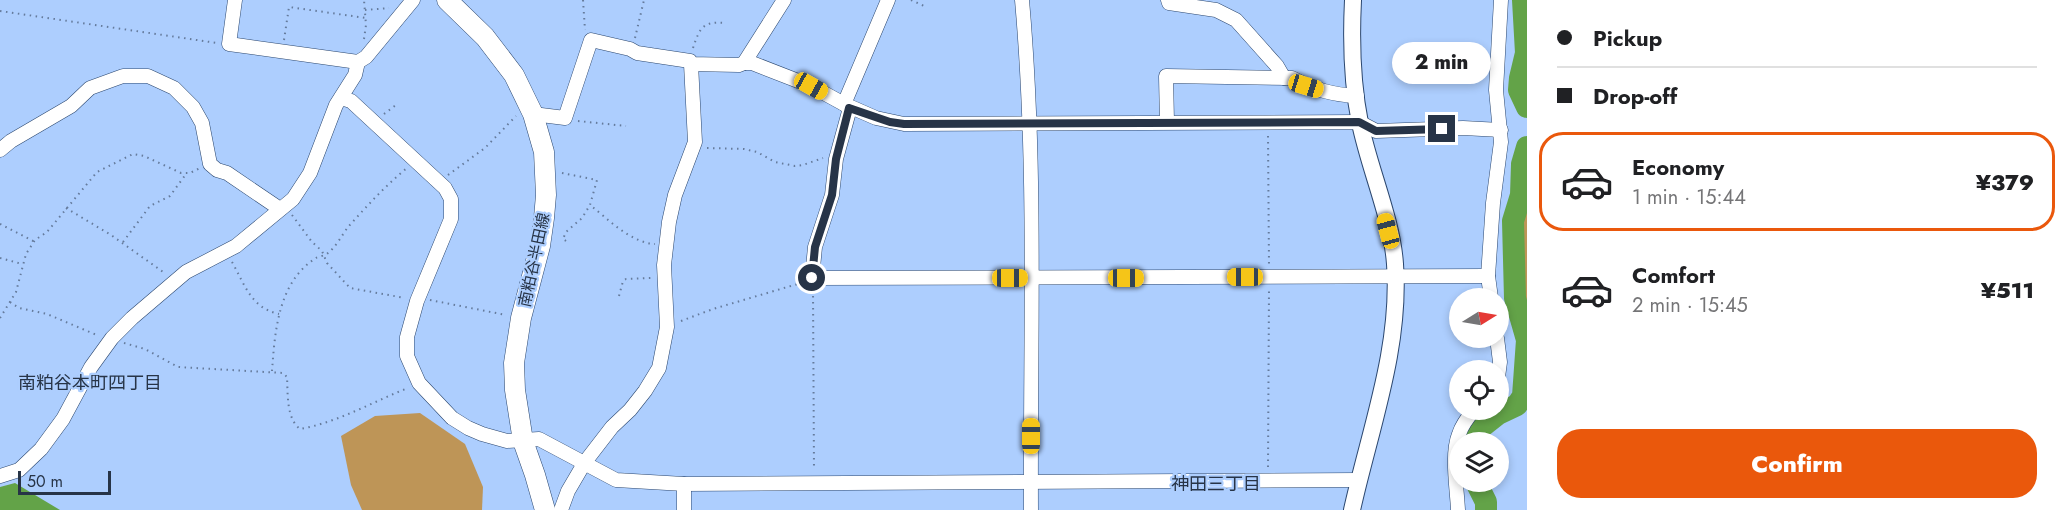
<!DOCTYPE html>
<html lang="en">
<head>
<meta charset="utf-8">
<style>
  :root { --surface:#fff; --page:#f2f2f2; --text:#202124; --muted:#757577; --line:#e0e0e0; --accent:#ea580c }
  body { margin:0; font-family:Jost,"Noto Sans JP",sans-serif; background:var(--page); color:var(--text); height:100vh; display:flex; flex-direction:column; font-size:22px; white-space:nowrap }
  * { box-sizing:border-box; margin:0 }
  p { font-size:20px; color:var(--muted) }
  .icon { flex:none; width:33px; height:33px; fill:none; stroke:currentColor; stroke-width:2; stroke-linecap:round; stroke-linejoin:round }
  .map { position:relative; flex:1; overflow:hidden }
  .drawer { display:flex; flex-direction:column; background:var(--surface); width:540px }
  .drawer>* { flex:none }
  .guide { display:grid; align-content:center; height:132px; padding:0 30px; background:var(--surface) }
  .needle { width:39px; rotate:79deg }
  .tools { position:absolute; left:1449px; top:288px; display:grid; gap:12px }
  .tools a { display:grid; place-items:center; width:60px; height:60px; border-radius:50%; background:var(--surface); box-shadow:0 3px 9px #0003; font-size:30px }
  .scale { position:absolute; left:18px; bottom:15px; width:93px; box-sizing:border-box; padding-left:6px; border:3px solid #273447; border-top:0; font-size:16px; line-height:21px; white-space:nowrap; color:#273447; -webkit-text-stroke:4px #adcefe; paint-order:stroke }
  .end { position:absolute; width:27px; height:27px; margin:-14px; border:8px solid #273447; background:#fff; box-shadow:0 0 0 3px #fff }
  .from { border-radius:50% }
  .bubble { position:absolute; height:42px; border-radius:21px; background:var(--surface); box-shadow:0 3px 9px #0003; font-size:20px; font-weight:800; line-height:42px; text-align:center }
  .car { position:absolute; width:18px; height:36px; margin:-18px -9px; border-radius:8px; box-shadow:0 0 4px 2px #0007; background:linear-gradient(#f5c518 24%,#345 0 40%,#f5c518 0 76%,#345 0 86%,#f5c518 0) }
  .guide b { display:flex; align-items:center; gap:21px; height:57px; font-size:22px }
  .guide b+b { border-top:2px solid var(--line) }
  .guide i { width:15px; height:15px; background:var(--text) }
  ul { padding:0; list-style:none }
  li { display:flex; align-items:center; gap:18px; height:99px; margin:0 12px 9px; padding:0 18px; border:3px solid transparent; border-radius:24px }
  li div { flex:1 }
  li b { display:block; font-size:22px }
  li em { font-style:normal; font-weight:800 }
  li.on { border-color:var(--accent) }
  li>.icon { width:54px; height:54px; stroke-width:1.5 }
  .action { display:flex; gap:12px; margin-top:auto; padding:12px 30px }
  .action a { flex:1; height:69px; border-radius:24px; background:var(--accent); color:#fff; font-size:24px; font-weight:800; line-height:69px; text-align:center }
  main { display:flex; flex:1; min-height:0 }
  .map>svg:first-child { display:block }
</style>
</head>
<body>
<main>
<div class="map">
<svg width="1527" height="510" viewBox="0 0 1527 510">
  <rect width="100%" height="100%" fill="#adcefe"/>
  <!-- green -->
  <g fill="#be9557">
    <path d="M1524,0H1527V96L1519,86Z"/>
    <path d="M1527,170V343L1510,271Z"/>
    <path d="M420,413L465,444L483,487L482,510H362L351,485L341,436L375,416Z"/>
  </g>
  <!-- water -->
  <path fill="#63a348" d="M15,483L60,510H0V487Z"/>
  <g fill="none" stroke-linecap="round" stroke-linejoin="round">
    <!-- river -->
    <g stroke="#63a348" stroke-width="22">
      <path d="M1523,0L1526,53L1520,78L1519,90L1527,107"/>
      <path d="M1472,442V438L1479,429L1498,414L1517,405L1523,396L1527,340L1515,298L1513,221L1521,195L1522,164L1527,147"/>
      <path d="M1476,482L1486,502V510"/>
    </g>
    <defs>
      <g id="minor">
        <path d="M235,0L229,44L358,62L366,57L413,0"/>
        <path d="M888,0L844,104L876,118L904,124L1359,122L1376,131L1463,128L1501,130"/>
        <path d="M1022,0C1037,169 1030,340 1031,510"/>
        <path d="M1168,0L1169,3L1216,10L1236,20L1277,66L1284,78"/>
        <path d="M744,63H752L811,86L844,104"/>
        <path d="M341,98L351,101L445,188L451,199V219L417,301L407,337V356L419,383L452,418L468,428L482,434L507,441L539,439L616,480L684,484L1359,480"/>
        <path d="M850,108L836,159L832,195L815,247L812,278L1488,276"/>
        <path d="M533,114L565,118L591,40L630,49L637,53L690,61L691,64L739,65L744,63L784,0"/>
        <path d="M1167,122L1166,76L1292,78C1312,89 1334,95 1357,96"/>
        <path d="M0,150L11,141L71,106L90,88L123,76H148L174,88L193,107L202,123L210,164L217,170L227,173L280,209"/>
        <path d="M1491,298L1488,276L1493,203L1501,142L1496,90L1501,0"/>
        <path d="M1497,338L1500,362L1498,377"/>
        <path d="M0,476L19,470L41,449L63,419L91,367L112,338L132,318L186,272L236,246L293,199L310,173L336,105L355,75L358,62"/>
        <path d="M684,484V510"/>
        <path d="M561,510L568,491L585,462L612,427L630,410L645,391L659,368L667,327L664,265L669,222L675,195L695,142L691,64"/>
        <path d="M1458,510C1457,488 1451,454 1459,434C1462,425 1468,417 1474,410"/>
      </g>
      <path id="tertiary" d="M1352,510C1370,429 1401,348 1395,264C1392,219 1369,168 1360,123C1352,83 1351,40 1353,0"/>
      <path id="secondary" d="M447,0L485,37L514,75L533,114L544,152L546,195L544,218L540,246L521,318L514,363L515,390L523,441L535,475L545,510"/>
    </defs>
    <!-- minor casing -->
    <use href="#minor" stroke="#2b476f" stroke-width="15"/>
    <!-- tertiary casing -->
    <use href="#tertiary" stroke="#2b476f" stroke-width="18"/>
    <!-- secondary casing -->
    <use href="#secondary" stroke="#2b476f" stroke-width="21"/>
    <!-- path -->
    <g stroke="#657b9c" stroke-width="2" stroke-dasharray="1.5 4.5" stroke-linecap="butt">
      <path d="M583,0L585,30"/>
      <path d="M911,0L924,6"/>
      <path d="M365,10L389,8"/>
      <path d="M0,11L217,43"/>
      <path d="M635,38L644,0"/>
      <path d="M364,39L366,25L364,0"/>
      <path d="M284,40L289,7L366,18"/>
      <path d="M693,48C700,27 703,21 726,23"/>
      <path d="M384,114L396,105"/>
      <path d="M578,121L626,126"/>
      <path d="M1268,136L1269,266"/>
      <path d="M707,148L744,149L757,152L775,162L795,166L803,165L823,158"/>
      <path d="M562,173L597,180L590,205C608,219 631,243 655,244"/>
      <path d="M448,175L485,148L516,116"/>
      <path d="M66,208L111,235L166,274"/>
      <path d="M292,215L312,242L322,251L327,263L350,288L405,298"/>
      <path d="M0,224L35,242"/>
      <path d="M566,241L563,239L566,232L582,218L590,205"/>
      <path d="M123,242L150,206L170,196L186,174"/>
      <path d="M0,258L22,264"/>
      <path d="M232,262C245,285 251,308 279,314"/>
      <path d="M813,290L814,470"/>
      <path d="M619,296L623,281L626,279L652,278"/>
      <path d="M430,300L506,315"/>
      <path d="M10,302L19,308L47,314L99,336"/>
      <path d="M0,318L16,292L26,254L35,240L47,232L97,172L133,154L144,156L181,173H190L200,168"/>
      <path d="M681,321L713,309L801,283"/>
      <path d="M124,343L145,349L178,367L283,373L287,377C288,394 286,418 300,429C339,422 372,402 408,388"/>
      <path d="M272,371C275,331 278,282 316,258C319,256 325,256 328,253C336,247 342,235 348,227C367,206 385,186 407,168"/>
      <path d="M1268,467L1269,289"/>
    </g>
    <!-- minor -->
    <use href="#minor" stroke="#fff" stroke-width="14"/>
    <!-- tertiary -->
    <use href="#tertiary" stroke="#fff" stroke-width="16"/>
    <!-- secondary -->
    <use href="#secondary" stroke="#fff" stroke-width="20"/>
  </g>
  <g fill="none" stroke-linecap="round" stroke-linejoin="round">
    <!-- route -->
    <path stroke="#273447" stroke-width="8" d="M812,278L815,247L832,195L836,159L849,108L890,122L904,124L1359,122L1376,131L1442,129"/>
  </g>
  <g text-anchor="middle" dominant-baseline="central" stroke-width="4.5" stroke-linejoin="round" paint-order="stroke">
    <!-- street labels -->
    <g font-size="16" fill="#273447" stroke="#adcefe">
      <text transform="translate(534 260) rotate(-78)">南粕谷半田線</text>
    </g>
    <!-- neighbourhood labels -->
    <g font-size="18" fill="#273447" stroke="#adcefe">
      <text x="90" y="383">南粕谷本町四丁目</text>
      <text x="1216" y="484">神田三丁目</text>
    </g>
  </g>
</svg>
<div class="tools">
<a><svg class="needle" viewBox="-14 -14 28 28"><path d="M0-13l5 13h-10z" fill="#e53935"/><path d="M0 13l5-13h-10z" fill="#757577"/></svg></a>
<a><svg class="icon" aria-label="locate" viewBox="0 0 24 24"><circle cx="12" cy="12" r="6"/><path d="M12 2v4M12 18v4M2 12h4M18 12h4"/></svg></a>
<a><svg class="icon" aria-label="layers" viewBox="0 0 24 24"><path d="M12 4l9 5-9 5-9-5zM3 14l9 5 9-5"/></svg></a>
</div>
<div class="scale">50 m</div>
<i class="end from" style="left:812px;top:278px"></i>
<i class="end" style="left:1442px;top:129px"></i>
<div class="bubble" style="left:1392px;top:42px;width:99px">2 min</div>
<i class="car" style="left:811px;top:86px;rotate:119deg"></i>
<i class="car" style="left:1306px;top:86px;rotate:107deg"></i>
<i class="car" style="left:1388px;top:231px;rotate:345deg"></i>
<i class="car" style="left:1245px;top:277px;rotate:270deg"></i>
<i class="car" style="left:1010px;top:278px;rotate:90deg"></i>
<i class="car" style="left:1126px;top:278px;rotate:90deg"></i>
<i class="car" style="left:1031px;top:436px;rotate:0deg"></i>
</div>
<section class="drawer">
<div class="guide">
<b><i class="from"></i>Pickup</b>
<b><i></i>Drop-off</b>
</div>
<ul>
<li class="on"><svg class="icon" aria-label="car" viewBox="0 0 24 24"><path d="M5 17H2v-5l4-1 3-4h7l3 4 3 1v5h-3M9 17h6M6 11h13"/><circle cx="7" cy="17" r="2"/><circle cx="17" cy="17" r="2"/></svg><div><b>Economy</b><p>1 min · 15:44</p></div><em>¥379</em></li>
<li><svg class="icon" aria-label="car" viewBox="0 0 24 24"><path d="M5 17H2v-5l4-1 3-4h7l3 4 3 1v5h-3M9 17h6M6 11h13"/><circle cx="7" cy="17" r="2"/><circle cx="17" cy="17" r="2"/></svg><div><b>Comfort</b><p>2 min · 15:45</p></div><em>¥511</em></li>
</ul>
<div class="action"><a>Confirm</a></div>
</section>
</main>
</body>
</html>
